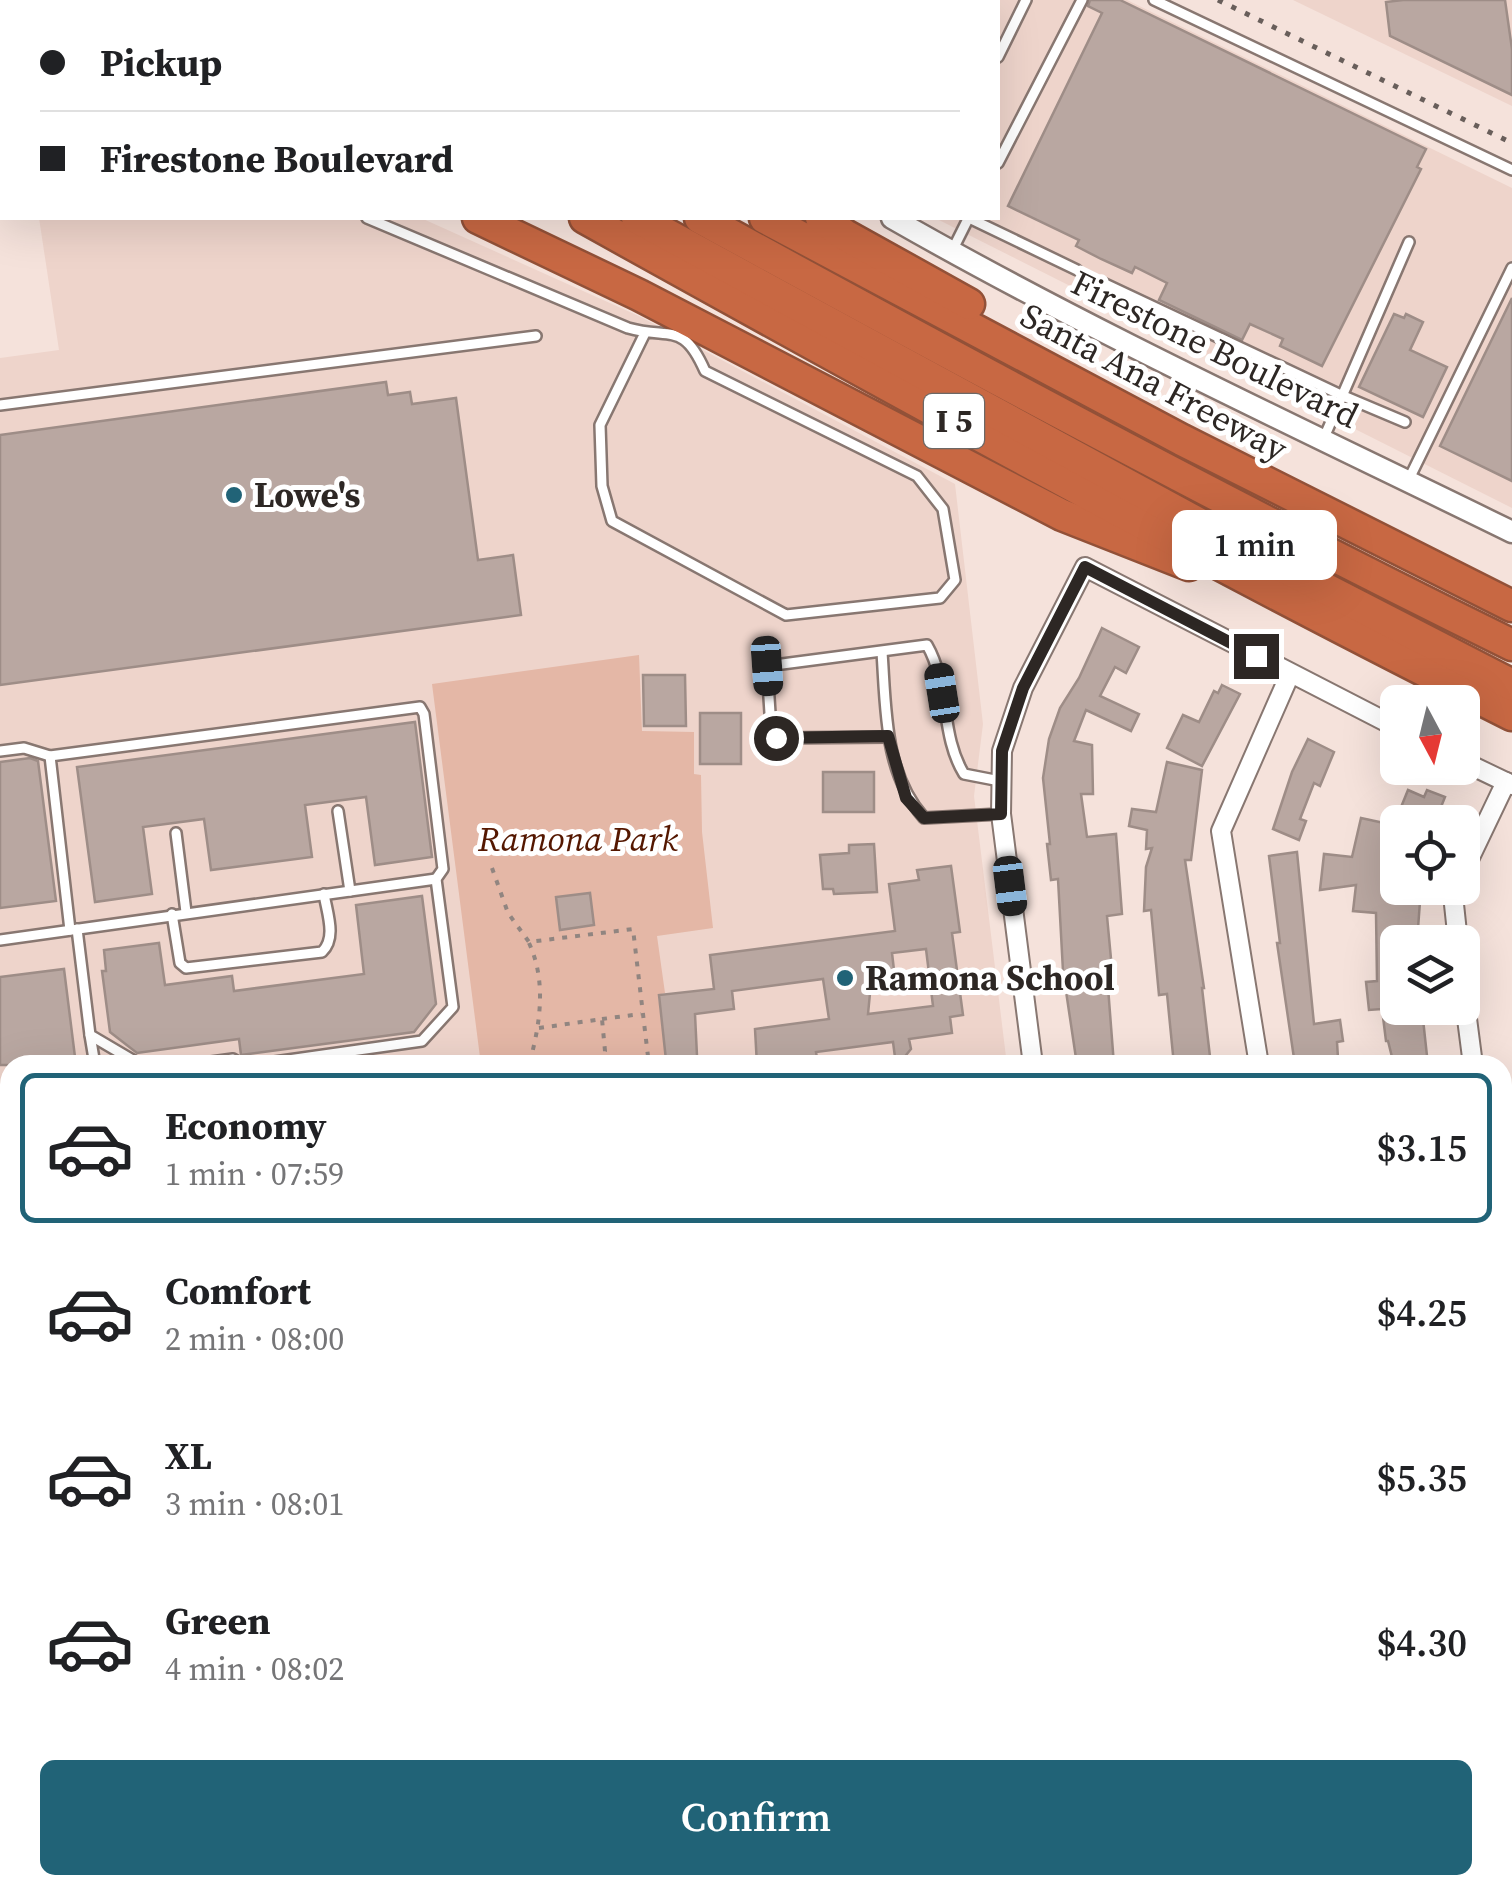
<!DOCTYPE html>
<html lang="en">
<head>
<meta charset="utf-8">
<style>
  :root { --surface:#fff; --page:#f6f6f6; --text:#202124; --muted:#757577; --line:#e0e0e0; --accent:#216377 }
  body { margin:0; font-family:"Source Serif 4",serif; background:var(--page); color:var(--text); height:100vh; display:flex; flex-direction:column; font-size:38px; white-space:nowrap }
  * { box-sizing:border-box; margin:0 }
  p { font-size:32px; color:var(--muted) }
  .icon { flex:none; width:55px; height:55px; fill:none; stroke:currentColor; stroke-width:2; stroke-linecap:round; stroke-linejoin:round }
  .map { position:relative; flex:1; overflow:hidden }
  .drawer { position:absolute; left:0px; top:1055px; width:1512px; height:840px; display:flex; flex-direction:column; background:var(--surface); border-radius:30px 30px 0 0; box-shadow:0 10px 40px #0002 }
  .drawer>* { flex:none }
  .hud { position:absolute; left:0px; top:0px; width:1000px; height:220px; box-shadow:0 10px 40px #0002; display:grid; align-content:center; height:220px; padding:0 40px; background:var(--surface) }
  .needle { width:65px; rotate:173deg }
  .controls { position:absolute; left:1380px; top:685px; display:grid; gap:20px }
  .controls a { display:grid; place-items:center; width:100px; height:100px; border-radius:15px; background:var(--surface); box-shadow:0 10px 40px #0002; font-size:50px }
  .end { position:absolute; width:45px; height:45px; margin:-22px; border:12px solid #2d2724; background:#fff; box-shadow:0 0 0 5px #fff }
  .from { border-radius:50% }
  .bubble { position:absolute; height:70px; border-radius:15px; background:var(--surface); box-shadow:0 10px 40px #0002; font-size:32px; font-weight:600; line-height:70px; text-align:center }
  .car { position:absolute; width:30px; height:60px; margin:-30px -15px; border-radius:12px; box-shadow:0 0 8px 2px #0007; background:linear-gradient(#222 24%,#8ab4d8 0 40%,#222 0 76%,#8ab4d8 0 86%,#222 0) }
  .hud b { display:flex; align-items:center; gap:35px; height:95px; font-size:38px }
  .hud b+b { border-top:2px solid var(--line) }
  .hud i { width:25px; height:25px; background:var(--text) }
  ul { padding:18px 0 0; list-style:none }
  li { display:flex; align-items:center; gap:30px; height:150px; margin:0 20px 15px; padding:0 20px; border:5px solid transparent; border-radius:15px }
  li div { flex:1 }
  li b { display:block; font-size:38px }
  li em { font-style:normal; font-weight:600 }
  li.active { border-color:var(--accent) }
  li>.icon { width:90px; height:90px; stroke-width:1.5 }
  .button { display:flex; gap:20px; margin-top:auto; padding:20px 40px }
  .button a { flex:1; height:115px; border-radius:15px; background:var(--accent); color:#fff; font-size:40px; font-weight:600; line-height:115px; text-align:center }
  .map>svg:first-child { display:block }
</style>
</head>
<body>
<div class="map">
<svg width="1512" height="1895" viewBox="0 0 1512 1895">
  <rect width="100%" height="100%" fill="#f5e2db"/>
  <!-- built -->
  <g fill="#eed4cb">
    <path d="M595,0H1127L1512,188V508L935,218H998V2Z"/>
    <path d="M1293,0H1512V106Z"/>
    <path d="M39,218H421L641,317L955,484L983,724L974,796L1007,1065H10V1285L0,1287V358L59,350Z"/>
  </g>
  <!-- green -->
  <path fill="#e4b7a6" d="M639,655L642,731L694,732V774L701,775L702,832L713,928L657,936L665,993L658,995L666,1060L671,1061L672,1065H481L432,684Z"/>
  <!-- building -->
  <g fill="#b9a7a1" stroke="#9e8d87" stroke-width="2.5" fill-rule="evenodd">
    <path d="M1090,0H1120L1426,149L1417,167L1421,169L1322,366L1280,346L1283,339L1250,324L1242,340L1159,300L1167,283L1135,267L1132,273L1101,259L1076,246L1079,240L1008,206L1102,13L1088,6Z"/>
    <path d="M1403,0H1505L1512,49V95L1390,36L1386,2Z"/>
    <path d="M1512,298V481L1440,446Z"/>
    <path d="M1394,314L1404,318L1406,314L1423,322L1410,350L1447,367L1423,417L1359,387Z"/>
    <path d="M386,382L388,395L410,392L412,404L456,398L478,560L513,555L521,615L0,685V435Z"/>
    <path d="M1102,628L1139,647L1126,673L1115,667L1100,696L1139,714L1131,731L1086,710L1074,741L1092,745L1093,794H1081L1087,837L1116,834L1122,914L1107,916L1113,980L1108,987L1114,1065H1077L1063,971L1058,879L1051,880L1047,844H1050L1043,778L1049,739L1060,708L1079,678Z"/>
    <path d="M643,675H685L686,726H644Z"/>
    <path d="M1222,685L1240,694L1202,766L1167,748L1183,715L1199,722L1214,691L1218,693Z"/>
    <rect x="700" y="713" width="41" height="51"/>
    <path d="M415,722L432,857L375,865L366,797L305,805L312,857L211,870L204,819L143,827L152,894L95,902L77,767Z"/>
    <path d="M1308,739L1334,752L1320,786L1314,783L1300,819L1306,821L1299,840L1273,829L1292,772Z"/>
    <path d="M30,758L38,761L56,901L0,908V762Z"/>
    <path d="M1167,762L1202,770L1191,860H1185L1204,988H1202L1211,1065H1174L1167,994L1159,995L1151,910L1144,911L1146,867L1152,848L1146,849L1147,830L1129,826L1132,809L1156,812Z"/>
    <rect x="823" y="772" width="51" height="40"/>
    <path d="M1408,790L1424,797L1427,790L1445,797L1435,822H1395Z"/>
    <path d="M1361,818L1398,826V888H1421L1417,942H1398V1012L1422,1010L1428,1065H1394L1388,1041H1386L1382,1009L1369,1010L1366,982L1377,981L1376,913L1353,911L1356,885L1320,890L1324,854L1352,857Z"/>
    <path d="M874,844L877,892L834,894L833,889H823L820,855L849,853V845Z"/>
    <path d="M1297,852L1314,1024L1340,1020L1343,1041L1337,1042L1338,1058L1329,1059L1330,1065H1295L1277,943H1280L1269,856Z"/>
    <path d="M951,866L960,932L952,933L963,1015L950,1017L952,1033L909,1039L911,1049L898,1065H896L893,1042L816,1052L817,1058L757,1065L755,1029L829,1019L823,979L732,991L734,1009L695,1014L697,1056L666,1060L659,995L714,989L710,955L895,931L889,884L919,880L917,870ZM926,949L933,1006L868,1014L872,973L894,970L892,953Z"/>
    <path d="M590,893L594,925L560,930L556,897Z"/>
    <path d="M422,896L436,1004L414,1032L241,1055L239,1039L137,1053L110,1032L102,971H106L104,950L159,943L165,985L232,976L234,991L364,974L356,905Z"/>
    <path d="M64,969L76,1065H0V977Z"/>
  </g>
  <g fill="none" stroke-linecap="round" stroke-linejoin="round">
    <defs>
      <g id="service">
        <path d="M1154,0L1512,170"/>
        <path d="M663,2L664,0"/>
        <path d="M949,2L950,0"/>
        <path d="M998,57L1026,0"/>
        <path d="M998,163L1082,0"/>
        <path d="M367,218L628,328C671,340 683,321 705,371L917,476L943,509L955,580L940,598L786,615L612,521L602,486L600,425L645,333"/>
        <path d="M969,218L1077,270"/>
        <path d="M952,251L968,219"/>
        <path d="M1101,282L1341,395L1405,422"/>
        <path d="M0,405L536,336"/>
        <path d="M1323,440L1409,242"/>
        <path d="M1408,481L1512,268"/>
        <path d="M882,652C886,709 884,773 924,818L1000,814"/>
        <path d="M888,737L777,738L771,729L767,666L927,645C950,685 940,735 964,774L1000,781"/>
        <path d="M0,751L24,748L50,756"/>
        <path d="M338,811L350,891"/>
        <path d="M176,833L186,912"/>
        <path d="M172,914L180,963L186,968L322,952C337,938 327,913 324,894"/>
        <path d="M77,929L90,1035L141,1065"/>
        <path d="M70,930L50,756L420,707L424,714L443,869L436,879L453,1007L422,1041L252,1065"/>
        <path d="M0,940L436,879"/>
        <path d="M90,1035L95,1065"/>
        <path d="M189,1065L233,1059L243,1065"/>
        <path d="M0,1248L10,1246"/>
      </g>
      <g id="minor">
        <path d="M1462,761L1512,785"/>
        <path d="M1462,874L1506,782"/>
        <path d="M1456,888L1453,895L1458,942"/>
        <path d="M1462,980L1473,1065"/>
        <path d="M1033,1065L1001,814L1002,751L1023,688L1085,567L1398,728"/>
        <path d="M1259,1065L1221,831L1290,674"/>
        <path d="M1502,1108L1512,1107"/>
        <path d="M1502,1302L1512,1376"/>
        <path d="M0,1304L10,1303"/>
        <path d="M0,1864L10,1865"/>
        <path d="M226,1885L228,1895"/>
        <path d="M448,1885L449,1895"/>
        <path d="M666,1885L667,1895"/>
        <path d="M886,1885L887,1895"/>
        <path d="M1134,1885V1895"/>
        <path d="M1352,1885L1354,1895"/>
      </g>
      <g id="tertiary">
        <path d="M554,0L558,2"/>
        <path d="M892,218C1093,333 1304,430 1512,532"/>
      </g>
      <g id="motorway">
        <path d="M188,0L193,2"/>
        <path d="M240,0L244,2"/>
        <path d="M308,0L312,2"/>
        <path d="M370,0L374,2"/>
        <path d="M501,0L504,2"/>
        <path d="M0,16L2,17"/>
        <path d="M478,218L639,295L1062,515L1189,565"/>
        <path d="M585,218C891,388 1198,558 1512,715"/>
        <path d="M637,218L1198,523L1512,685"/>
        <path d="M700,218C968,365 1237,510 1512,645"/>
        <path d="M765,218L1182,440L1512,606"/>
        <path d="M821,218L845,235L969,304"/>
      </g>
    </defs>
    <!-- service casing -->
    <use href="#service" stroke="#887771" stroke-width="14"/>
    <!-- minor casing -->
    <use href="#minor" stroke="#887771" stroke-width="22"/>
    <!-- tertiary casing -->
    <use href="#tertiary" stroke="#887771" stroke-width="25"/>
    <!-- motorway casing -->
    <use href="#motorway" stroke="#925138" stroke-width="35"/>
    <!-- path -->
    <g stroke="#918580" stroke-width="4" stroke-dasharray="5 8" stroke-linecap="butt">
      <path d="M492,868L508,913L529,942L633,929L649,1065"/>
      <path d="M529,943C547,982 540,1025 529,1065"/>
      <path d="M602,1019L641,1014"/>
      <path d="M539,1028L602,1019L605,1051L598,1065"/>
    </g>
    <!-- service -->
    <use href="#service" stroke="#fff" stroke-width="9"/>
    <!-- minor -->
    <use href="#minor" stroke="#fff" stroke-width="18"/>
    <!-- tertiary -->
    <use href="#tertiary" stroke="#fff" stroke-width="20"/>
    <!-- motorway -->
    <use href="#motorway" stroke="#c86843" stroke-width="30"/>
    <!-- rail -->
    <path stroke="#685e5a" stroke-width="5" stroke-dasharray="5 10" stroke-linecap="butt" d="M1218,0L1512,143"/>
  </g>
  <g fill="none" stroke-linecap="round" stroke-linejoin="round">
    <!-- route -->
    <path stroke="#2d2724" stroke-width="12" d="M776,738L888,736L906,798L924,818L1001,814L1002,751L1023,688L1085,567L1256,656"/>
  </g>
  <!-- markers -->
  <g fill="#216377" stroke="#fff" stroke-width="4">
    <circle cx="234" cy="495" r="10"/>
    <circle cx="845" cy="978" r="10"/>
  </g>
  <g text-anchor="middle" dominant-baseline="central" stroke-width="10" stroke-linejoin="round" paint-order="stroke">
    <!-- shield labels -->
    <rect fill="#fff" stroke="#6c6866" stroke-width="2.5" x="924" y="394" width="60" height="54" rx="8"/>
    <g font-size="32" font-weight="bold" fill="#2d2724">
      <text x="954" y="421">I 5</text>
    </g>
    <!-- street labels -->
    <g font-size="35" fill="#2d2724" stroke="#fff">
      <text transform="translate(1215 349) rotate(26)">Firestone Boulevard</text>
      <text transform="translate(1154 382) rotate(28)">Santa Ana Freeway</text>
    </g>
    <!-- poi labels -->
    <g font-size="35" font-weight="bold" fill="#2d2724" stroke="#fff" text-anchor="start">
      <text x="254" y="495">Lowe's</text>
      <text x="865" y="978">Ramona School</text>
    </g>
    <!-- park labels -->
    <g font-size="35" font-style="italic" fill="#541700" stroke="#fff">
      <text x="578" y="839">Ramona Park</text>
    </g>
  </g>
</svg>
<div class="controls">
<a><svg class="needle" viewBox="-14 -14 28 28"><path d="M0-13l5 13h-10z" fill="#e53935"/><path d="M0 13l5-13h-10z" fill="#757577"/></svg></a>
<a><svg class="icon" aria-label="locate" viewBox="0 0 24 24"><circle cx="12" cy="12" r="6"/><path d="M12 2v4M12 18v4M2 12h4M18 12h4"/></svg></a>
<a><svg class="icon" aria-label="layers" viewBox="0 0 24 24"><path d="M12 4l9 5-9 5-9-5zM3 14l9 5 9-5"/></svg></a>
</div>
<i class="end from" style="left:776px;top:738px"></i>
<i class="end" style="left:1256px;top:656px"></i>
<div class="bubble" style="left:1172px;top:510px;width:165px">1 min</div>
<i class="car" style="left:767px;top:666px;rotate:176deg"></i>
<i class="car" style="left:942px;top:693px;rotate:351deg"></i>
<i class="car" style="left:1010px;top:886px;rotate:173deg"></i>
<div class="hud">
<b><i class="from"></i>Pickup</b>
<b><i></i>Firestone Boulevard</b>
</div>
<section class="drawer">
<ul>
<li class="active"><svg class="icon" aria-label="car" viewBox="0 0 24 24"><path d="M5 17H2v-5l4-1 3-4h7l3 4 3 1v5h-3M9 17h6M6 11h13"/><circle cx="7" cy="17" r="2"/><circle cx="17" cy="17" r="2"/></svg><div><b>Economy</b><p>1 min · 07:59</p></div><em>$3.15</em></li>
<li><svg class="icon" aria-label="car" viewBox="0 0 24 24"><path d="M5 17H2v-5l4-1 3-4h7l3 4 3 1v5h-3M9 17h6M6 11h13"/><circle cx="7" cy="17" r="2"/><circle cx="17" cy="17" r="2"/></svg><div><b>Comfort</b><p>2 min · 08:00</p></div><em>$4.25</em></li>
<li><svg class="icon" aria-label="car" viewBox="0 0 24 24"><path d="M5 17H2v-5l4-1 3-4h7l3 4 3 1v5h-3M9 17h6M6 11h13"/><circle cx="7" cy="17" r="2"/><circle cx="17" cy="17" r="2"/></svg><div><b>XL</b><p>3 min · 08:01</p></div><em>$5.35</em></li>
<li><svg class="icon" aria-label="car" viewBox="0 0 24 24"><path d="M5 17H2v-5l4-1 3-4h7l3 4 3 1v5h-3M9 17h6M6 11h13"/><circle cx="7" cy="17" r="2"/><circle cx="17" cy="17" r="2"/></svg><div><b>Green</b><p>4 min · 08:02</p></div><em>$4.30</em></li>
</ul>
<div class="button"><a>Confirm</a></div>
</section>
</div>
</body>
</html>
